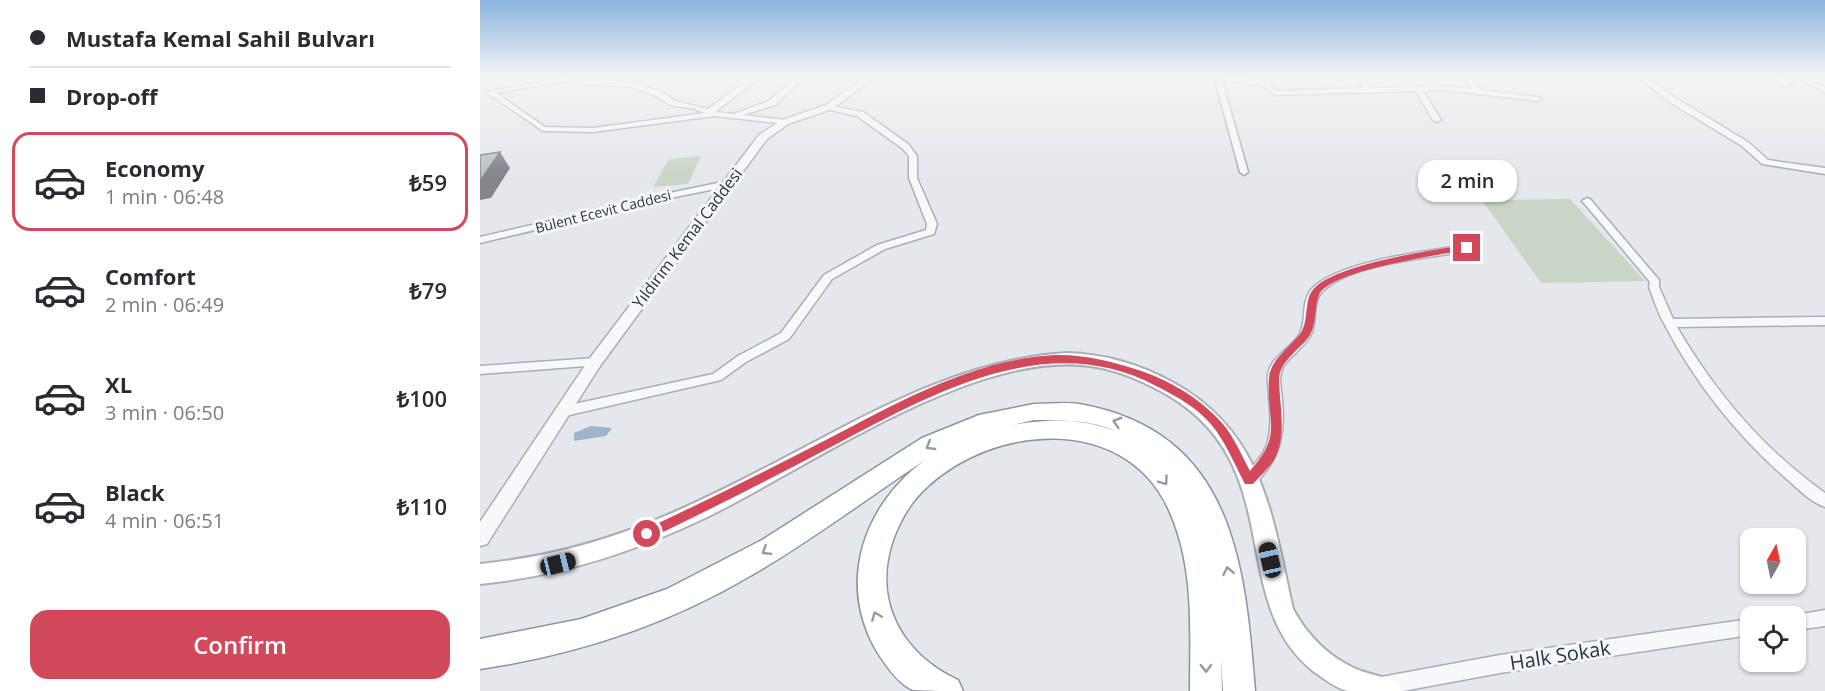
<!DOCTYPE html>
<html lang="en">
<head>
<meta charset="utf-8">
<style>
  :root { --surface:#fff; --page:#f2f2f3; --text:#2b2b33; --muted:#7c7c81; --line:#e1e1e2; --accent:#d1495b }
  body { margin:0; font-family:"Open Sans",sans-serif; background:var(--page); color:var(--text); height:100vh; display:flex; flex-direction:column; font-size:22px; white-space:nowrap }
  * { box-sizing:border-box; margin:0 }
  p { font-size:20px; color:var(--muted) }
  .icon { flex:none; width:33px; height:33px; fill:none; stroke:currentColor; stroke-width:2; stroke-linecap:round; stroke-linejoin:round }
  .map { position:relative; flex:1; overflow:hidden }
  .sheet { display:flex; flex-direction:column; background:var(--surface); width:480px }
  .sheet>* { flex:none }
  .hud { display:grid; align-content:center; height:132px; padding:0 30px; background:var(--surface) }
  .needle { width:39px; rotate:9deg }
  .tools { position:absolute; left:1260px; top:528px; display:grid; gap:12px }
  .tools a { display:grid; place-items:center; width:66px; height:66px; border-radius:12px; background:var(--surface); box-shadow:0 2px 4px #0004; font-size:30px }
  .end { position:absolute; width:27px; height:27px; margin:-14px; border:8px solid #d1495b; background:#fff; box-shadow:0 0 0 3px #fff }
  .from { border-radius:50% }
  .bubble { position:absolute; height:42px; border-radius:18px; background:var(--surface); box-shadow:0 2px 4px #0004; font-size:20px; font-weight:600; line-height:42px; text-align:center }
  .car { position:absolute; width:18px; height:36px; margin:-18px -9px; border-radius:8px; box-shadow:0 0 4px 2px #0007; background:linear-gradient(#222 24%,#8ab4d8 0 40%,#222 0 76%,#8ab4d8 0 86%,#222 0) }
  .hud b { display:flex; align-items:center; gap:21px; height:57px; font-size:22px }
  .hud b+b { border-top:2px solid var(--line) }
  .hud i { width:15px; height:15px; background:var(--text) }
  ul { padding:0; list-style:none }
  li { display:flex; align-items:center; gap:18px; height:99px; margin:0 12px 9px; padding:0 18px; border:3px solid transparent; border-radius:18px }
  li div { flex:1 }
  li b { display:block; font-size:22px }
  li em { font-style:normal; font-weight:600 }
  li.selected { border-color:var(--accent) }
  li>.icon { width:54px; height:54px; stroke-width:1.5 }
  .primary-button { display:flex; gap:12px; margin-top:auto; padding:12px 30px }
  .primary-button a { flex:1; height:69px; border-radius:18px; background:var(--accent); color:#fff; font-size:24px; font-weight:600; line-height:69px; text-align:center }
  main { display:flex; flex:1; min-height:0 }
  .map>svg:first-child { display:block }
</style>
</head>
<body>
<main>
<section class="sheet">
<div class="hud">
<b><i class="from"></i>Mustafa Kemal Sahil Bulvarı</b>
<b><i></i>Drop-off</b>
</div>
<ul>
<li class="selected"><svg class="icon" aria-label="car" viewBox="0 0 24 24"><path d="M5 17H2v-5l4-1 3-4h7l3 4 3 1v5h-3M9 17h6M6 11h13"/><circle cx="7" cy="17" r="2"/><circle cx="17" cy="17" r="2"/></svg><div><b>Economy</b><p>1 min · 06:48</p></div><em>₺59</em></li>
<li><svg class="icon" aria-label="car" viewBox="0 0 24 24"><path d="M5 17H2v-5l4-1 3-4h7l3 4 3 1v5h-3M9 17h6M6 11h13"/><circle cx="7" cy="17" r="2"/><circle cx="17" cy="17" r="2"/></svg><div><b>Comfort</b><p>2 min · 06:49</p></div><em>₺79</em></li>
<li><svg class="icon" aria-label="car" viewBox="0 0 24 24"><path d="M5 17H2v-5l4-1 3-4h7l3 4 3 1v5h-3M9 17h6M6 11h13"/><circle cx="7" cy="17" r="2"/><circle cx="17" cy="17" r="2"/></svg><div><b>XL</b><p>3 min · 06:50</p></div><em>₺100</em></li>
<li><svg class="icon" aria-label="car" viewBox="0 0 24 24"><path d="M5 17H2v-5l4-1 3-4h7l3 4 3 1v5h-3M9 17h6M6 11h13"/><circle cx="7" cy="17" r="2"/><circle cx="17" cy="17" r="2"/></svg><div><b>Black</b><p>4 min · 06:51</p></div><em>₺110</em></li>
</ul>
<div class="primary-button"><a>Confirm</a></div>
</section>
<div class="map">
<svg width="1345" height="691" viewBox="0 0 1345 691">
  <rect width="100%" height="100%" fill="#e4e7ec"/>
  <!-- green -->
  <g fill="#c9d6c5">
    <path d="M221,156L208,184L173,187L189,159Z"/>
    <path d="M1090,199L1165,281L1061,283L1002,200Z"/>
  </g>
  <!-- water -->
  <path fill="#9fb4cc" d="M111,426L132,428L126,436L94,441V433Z"/>
  <g fill="none" stroke-linecap="round" stroke-linejoin="round">
    <defs>
      <g id="minor">
        <path d="M275,75H283L235,112L254,114L289,101L319,75H326L295,105L263,115L305,120L309,122L308,124L234,116L113,132L63,131L6,92L80,78L153,83L182,92L195,101L228,109ZM80,82L152,87L176,96L190,105L215,109L225,113L113,128L65,127L16,93Z"/>
        <path d="M705,75H731L785,81L796,91L884,88L875,75H882L891,88L964,86L993,89L982,75H989L1001,90L1058,97L1062,99L1058,101L964,90L943,91L961,120L957,122L953,120L936,91L794,95L783,85L742,81L768,172L764,175L760,172L735,80Z"/>
        <path d="M1155,75H1163L1197,99L1268,142L1288,160L1345,168V174L1282,164L1262,146L1191,103Z"/>
        <path d="M1290,75H1298L1312,85L1305,87Z"/>
        <path d="M1314,75H1323L1345,88V93Z"/>
        <path d="M346,105L383,112L428,144L437,156V178L457,224L454,234L405,249L352,279L309,339L266,362L241,380L85,416L80,414L78,411L80,408L85,406L233,374L258,356L301,333L344,275L397,245L446,230L447,224L429,178V156L422,148L377,116L346,109Z"/>
        <path d="M247,181L251,184L250,186L185,199L0,243V237L185,194Z"/>
        <path d="M1107,198L1110,199L1179,280V287L1193,319L1345,317V325L1197,327C1234,391 1284,450 1345,493V507C1331,502 1319,490 1308,480C1259,438 1215,383 1185,325C1178,313 1174,300 1169,287L1170,282L1104,203L1102,201Z"/>
        <path d="M987,245L992,248L991,250C951,259 870,262 842,292C832,302 837,319 832,332C826,347 811,354 803,367C798,377 801,388 802,399C805,428 802,453 782,476C777,483 773,488 764,485L762,481C768,469 780,461 786,447C792,432 791,414 789,397C789,390 787,382 788,374C791,357 810,349 819,335C827,322 821,304 830,291C852,262 951,250 987,245Z"/>
        <path d="M115,358L121,362L119,365L0,374V366Z"/>
        <path d="M1345,610V626L1316,630V616H1310Z"/>
        <path d="M1270,619V635L1020,673L923,691H894L892,686L894,679L901,677L1020,655Z"/>
      </g>
      <path id="tertiary" d="M388,75H398L352,109L308,124L287,139L120,366L7,544L0,546V522L110,358L279,135L302,120L346,105Z"/>
      <path id="secondary" d="M587,353C624,354 659,364 692,382C784,432 792,516 813,609C828,637 852,660 881,671C893,675 905,677 917,682L921,691C904,691 884,691 868,691C857,689 843,678 833,671C746,601 808,469 691,397C666,382 639,370 610,366C496,349 329,467 227,517C154,552 81,576 0,584V564C111,553 189,518 287,467C382,418 478,359 587,353Z"/>
      <path id="motorway" d="M554,404C568,404 585,402 599,404C753,431 765,563 775,691H743L741,658L742,691H710C710,629 715,566 688,508C644,414 514,424 447,487C431,501 420,521 413,540C392,601 422,654 478,680L483,691C471,691 443,691 433,690C418,684 404,663 396,650C357,581 384,505 445,460C386,499 331,541 270,576C187,625 95,655 0,669V639L101,619L187,589L282,540L442,438L499,415ZM554,420C581,421 612,419 637,432C603,418 567,419 532,425Z"/>
    </defs>
    <!-- minor casing -->
    <use href="#minor" stroke="#a9aeb7" stroke-width="3"/>
    <!-- tertiary casing -->
    <use href="#tertiary" stroke="#a9aeb7" stroke-width="3"/>
    <!-- secondary casing -->
    <use href="#secondary" stroke="#a9aeb7" stroke-width="4"/>
    <!-- motorway casing -->
    <use href="#motorway" stroke="#8b94a3" stroke-width="3"/>
    <!-- minor -->
    <use href="#minor" fill="#f7f8fa" fill-rule="evenodd"/>
    <!-- tertiary -->
    <use href="#tertiary" fill="#f7f8fa" fill-rule="evenodd"/>
    <!-- secondary -->
    <use href="#secondary" fill="#fff" fill-rule="evenodd"/>
    <!-- motorway -->
    <use href="#motorway" fill="#fff" fill-rule="evenodd"/>
  </g>
  <!-- shaded-wall -->
  <path fill="#83868d" d="M20,152L30,168L11,198L0,200V181Z"/>
  <!-- building -->
  <path fill="#bbc0ca" stroke="#83868d" stroke-width="1.5" d="M20,152L0,181V155Z"/>
  <!-- one-way arrows -->
  <defs><path id="oneway-chevron" d="M-2-3.5L2.5 0L-2 3.5" fill="none" stroke-width="1.6" stroke-linecap="round" stroke-linejoin="round" transform="scale(1.5)"/></defs>
  <g stroke="#959aa2">
    <use href="#oneway-chevron" transform="translate(637 422) rotate(-163)"/>
    <use href="#oneway-chevron" transform="translate(450 446) rotate(149)"/>
    <use href="#oneway-chevron" transform="translate(684 481) rotate(54)"/>
    <use href="#oneway-chevron" transform="translate(286 551) rotate(148)"/>
    <use href="#oneway-chevron" transform="translate(748 571) rotate(-101)"/>
    <use href="#oneway-chevron" transform="translate(396 616) rotate(-112)"/>
    <use href="#oneway-chevron" transform="translate(726 668) rotate(89)"/>
  </g>
  <!-- sky -->
  <linearGradient id="sky" x2="0" y2="1"><stop stop-color="#8bb4dd"/><stop offset="0.44" stop-color="#f3f4f6"/><stop offset="1" stop-color="#f3f4f6" stop-opacity="0"/></linearGradient>
  <rect width="1345" height="172" fill="url(#sky)"/>
  <!-- route -->
  <path fill="#d1495b" d="M987,245L990,249C963,255 851,269 839,295C834,307 837,323 830,335C821,349 800,360 799,379C799,404 807,431 796,456C792,466 781,475 773,484H765C756,467 748,448 737,432C723,411 698,397 676,386C565,327 449,396 349,448C290,479 231,509 171,538L167,540L160,534L162,531C221,503 280,474 338,444C412,406 490,359 575,355C602,354 630,361 655,369C688,379 720,398 743,424C754,437 762,456 770,471C804,433 786,422 789,378C790,360 810,347 820,334C829,322 824,302 832,291C849,265 956,249 987,245Z"/>
  <g text-anchor="middle" dominant-baseline="central" stroke-width="6" stroke-linejoin="round" paint-order="stroke">
    <!-- far-street labels -->
    <g font-size="14" fill="#2b3445" stroke="#f4f6f9">
      <text transform="translate(123 211) rotate(-14)">Bülent Ecevit Caddesi</text>
    </g>
    <!-- street labels -->
    <g font-size="16" fill="#2b3445" stroke="#f4f6f9">
      <text transform="translate(207 238) rotate(-53)">Yıldırım Kemal Caddesi</text>
    </g>
    <!-- near-street labels -->
    <g font-size="20" fill="#2b3445" stroke="#f4f6f9">
      <text transform="translate(1080 655) rotate(-9)">Halk Sokak</text>
    </g>
  </g>
</svg>
<div class="tools">
<a><svg class="needle" viewBox="-14 -14 28 28"><path d="M0-13l5 13h-10z" fill="#e53935"/><path d="M0 13l5-13h-10z" fill="#7c7c81"/></svg></a>
<a><svg class="icon" aria-label="locate" viewBox="0 0 24 24"><circle cx="12" cy="12" r="6"/><path d="M12 2v4M12 18v4M2 12h4M18 12h4"/></svg></a>
</div>
<i class="end from" style="left:167px;top:534px"></i>
<i class="end" style="left:987px;top:248px"></i>
<div class="bubble" style="left:938px;top:160px;width:99px">2 min</div>
<i class="car" style="left:790px;top:560px;rotate:347deg"></i>
<i class="car" style="left:78px;top:564px;rotate:76deg"></i>
</div>
</main>
</body>
</html>
